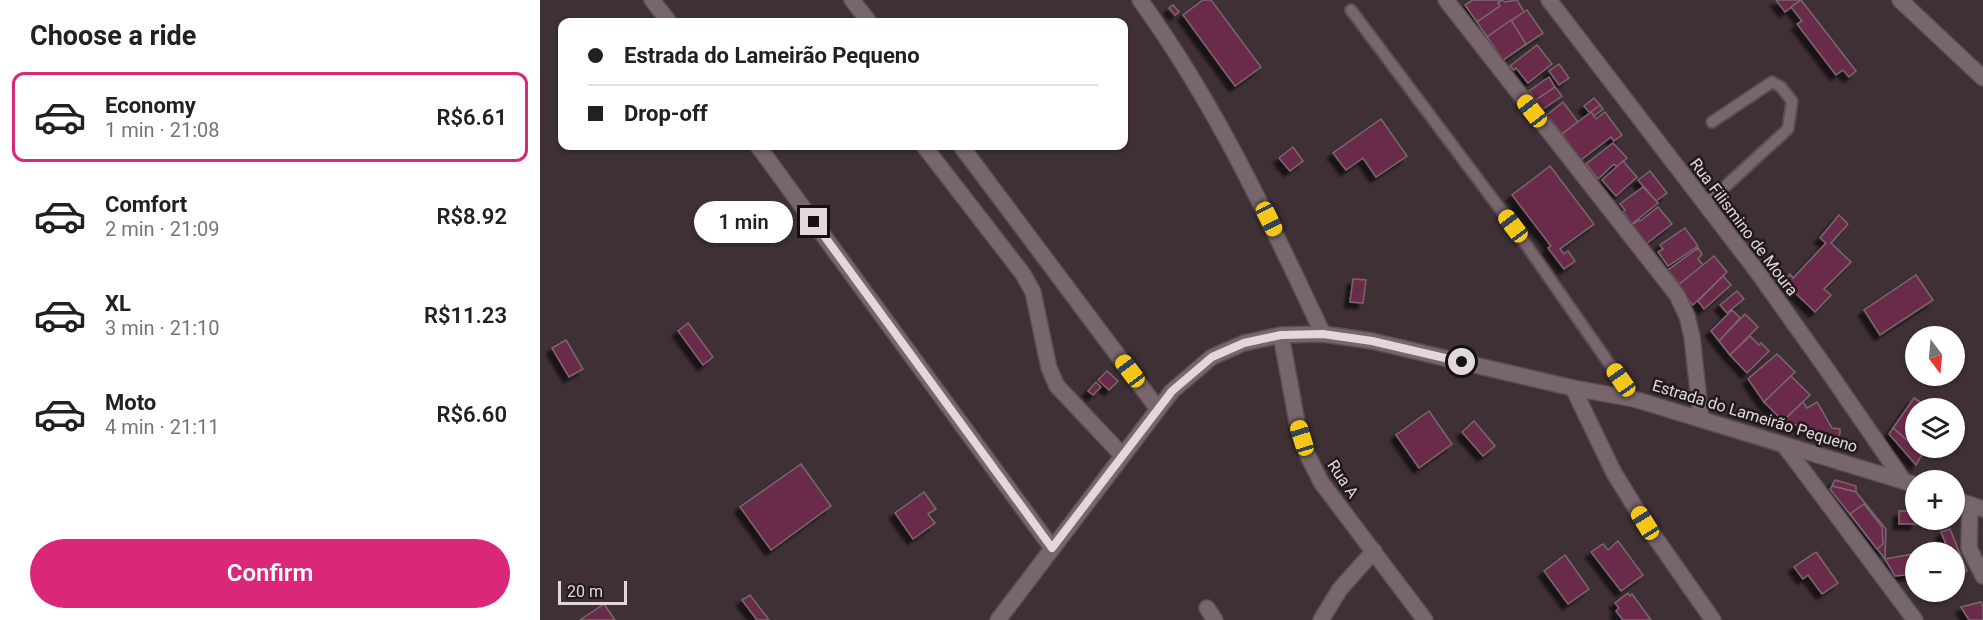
<!DOCTYPE html>
<html lang="en">
<head>
<meta charset="utf-8">
<style>
  :root { --surface:#fff; --page:#f2f2f2; --text:#202124; --muted:#757577; --line:#e0e0e0; --accent:#db2777 }
  body { margin:0; font-family:Roboto,sans-serif; background:var(--page); color:var(--text); height:100vh; display:flex; flex-direction:column; font-size:22px; white-space:nowrap }
  * { box-sizing:border-box; margin:0 }
  p { font-size:20px; color:var(--muted) }
  .icon { flex:none; width:33px; height:33px; fill:none; stroke:currentColor; stroke-width:2; stroke-linecap:round; stroke-linejoin:round }
  .map { position:relative; flex:1; overflow:hidden }
  .drawer { display:flex; flex-direction:column; background:var(--surface); width:540px }
  .drawer>* { flex:none }
  .top-card { position:absolute; left:18px; top:18px; width:570px; height:132px; border-radius:12px; box-shadow:0 2px 4px #0004; display:grid; align-content:center; height:132px; padding:0 30px; background:var(--surface) }
  .needle { width:39px; rotate:164deg }
  .tools { position:absolute; left:1365px; top:326px; display:grid; gap:12px }
  .tools a { display:grid; place-items:center; width:60px; height:60px; border-radius:50%; background:var(--surface); box-shadow:0 2px 4px #0004; font-size:30px }
  .scale { position:absolute; left:18px; bottom:15px; width:69px; box-sizing:border-box; padding-left:6px; border:3px solid #e2d8dc; border-top:0; font-size:16px; line-height:21px; white-space:nowrap; color:#e2d8dc; -webkit-text-stroke:4px #201a1c; paint-order:stroke }
  .end { position:absolute; width:27px; height:27px; margin:-14px; border:8px solid #e2d8dc; background:#111; box-shadow:0 0 0 3px #111 }
  .from { border-radius:50% }
  .bubble { position:absolute; height:42px; border-radius:21px; background:var(--surface); box-shadow:0 2px 4px #0004; font-size:20px; font-weight:600; line-height:42px; text-align:center }
  .car { position:absolute; width:18px; height:36px; margin:-18px -9px; border-radius:8px; box-shadow:0 0 4px 2px #0007; background:linear-gradient(#f5c518 24%,#345 0 40%,#f5c518 0 76%,#345 0 86%,#f5c518 0) }
  .top-card b { display:flex; align-items:center; gap:21px; height:57px; font-size:22px }
  .top-card b+b { border-top:2px solid var(--line) }
  .top-card i { width:15px; height:15px; background:var(--text) }
  ul { padding:0; list-style:none }
  li { display:flex; align-items:center; gap:18px; height:90px; margin:0 12px 9px; padding:0 18px; border:3px solid transparent; border-radius:12px }
  li div { flex:1 }
  li b { display:block; font-size:22px }
  li em { font-style:normal; font-weight:600 }
  li.active { border-color:var(--accent) }
  li>.icon { width:54px; height:54px; stroke-width:1.5 }
  h2 { padding:0 30px; font-size:27px; line-height:72px }
  .primary-button { display:flex; gap:12px; margin-top:auto; padding:12px 30px }
  .primary-button a { flex:1; height:69px; border-radius:36px; background:var(--accent); color:#fff; font-size:24px; font-weight:600; line-height:69px; text-align:center }
  main { display:flex; flex:1; min-height:0 }
  .map>svg:first-child { display:block }
</style>
</head>
<body>
<main>
<section class="drawer">
<h2>Choose a ride</h2>
<ul>
<li class="active"><svg class="icon" aria-label="car" viewBox="0 0 24 24"><path d="M5 17H2v-5l4-1 3-4h7l3 4 3 1v5h-3M9 17h6M6 11h13"/><circle cx="7" cy="17" r="2"/><circle cx="17" cy="17" r="2"/></svg><div><b>Economy</b><p>1 min · 21:08</p></div><em>R$6.61</em></li>
<li><svg class="icon" aria-label="car" viewBox="0 0 24 24"><path d="M5 17H2v-5l4-1 3-4h7l3 4 3 1v5h-3M9 17h6M6 11h13"/><circle cx="7" cy="17" r="2"/><circle cx="17" cy="17" r="2"/></svg><div><b>Comfort</b><p>2 min · 21:09</p></div><em>R$8.92</em></li>
<li><svg class="icon" aria-label="car" viewBox="0 0 24 24"><path d="M5 17H2v-5l4-1 3-4h7l3 4 3 1v5h-3M9 17h6M6 11h13"/><circle cx="7" cy="17" r="2"/><circle cx="17" cy="17" r="2"/></svg><div><b>XL</b><p>3 min · 21:10</p></div><em>R$11.23</em></li>
<li><svg class="icon" aria-label="car" viewBox="0 0 24 24"><path d="M5 17H2v-5l4-1 3-4h7l3 4 3 1v5h-3M9 17h6M6 11h13"/><circle cx="7" cy="17" r="2"/><circle cx="17" cy="17" r="2"/></svg><div><b>Moto</b><p>4 min · 21:11</p></div><em>R$6.60</em></li>
</ul>
<div class="primary-button"><a>Confirm</a></div>
</section>
<div class="map">
<svg width="1443" height="620" viewBox="0 0 1443 620">
  <defs>
    <filter id="shadow"><feDropShadow dx="-5.5" dy="5.5" stdDeviation="1.5" flood-color="#0009"/></filter>
  </defs>
  <rect width="100%" height="100%" fill="#3e3035"/>
  <!-- building -->
  <g fill="#6b294a" stroke="#78686e" stroke-width="1.5" filter="url(#shadow)">
    <path d="M663,0H671L721,67L695,86L643,15Z"/>
    <path d="M933,0H962L958,3L960,6L937,22L925,5Z"/>
    <path d="M962,0L965,2L977,0L984,12L947,37L937,22L960,6L958,3Z"/>
    <path d="M1236,0H1261L1245,12Z"/>
    <path d="M1261,0L1316,71L1309,77L1303,70L1296,75L1257,24L1262,21L1251,7Z"/>
    <path d="M633,5L639,12L635,15L629,8Z"/>
    <path d="M987,10L1003,33L963,60L947,37Z"/>
    <path d="M971,20L986,44L963,60L947,37Z"/>
    <path d="M997,45L1012,64L988,83L976,68L974,70L970,66Z"/>
    <path d="M1019,64L1029,78L1019,85L1009,71Z"/>
    <path d="M1009,77L1015,87L996,100L989,91Z"/>
    <path d="M1015,87L1022,96L1002,110L996,100Z"/>
    <path d="M1054,98L1060,105L1050,113L1044,106Z"/>
    <path d="M1023,102L1038,122L1022,134L1007,115Z"/>
    <path d="M1060,105L1063,109L1054,116L1051,112Z"/>
    <path d="M1051,112L1056,119L1065,112L1082,135L1074,141L1071,137L1041,160L1022,134Z"/>
    <path d="M841,119L867,156L836,177L823,158L806,170L793,153Z"/>
    <path d="M1073,143L1087,158L1077,167L1074,164L1058,179L1046,164Z"/>
    <path d="M753,147L763,161L750,171L739,158Z"/>
    <path d="M1083,161L1097,177L1076,196L1062,180Z"/>
    <path d="M1010,166L1054,224L1020,249L1024,254L1028,251L1035,261L1024,269L1008,248L1011,246L972,195Z"/>
    <path d="M1110,171L1127,193L1116,201L1098,180Z"/>
    <path d="M1103,187L1118,203L1092,224L1083,212L1085,210L1080,204Z"/>
    <path d="M1118,207L1132,224L1106,244L1092,225L1099,220L1100,221Z"/>
    <path d="M1299,215L1308,224L1291,243L1311,262L1284,289L1291,295L1275,312L1244,282L1250,274L1253,278L1286,243L1280,238Z"/>
    <path d="M1145,228L1158,246L1128,266L1118,252L1123,249L1120,245Z"/>
    <path d="M1158,248L1162,254L1158,259L1164,266L1139,284L1128,270Z"/>
    <path d="M1174,256L1187,272L1153,305L1137,286Z"/>
    <path d="M1376,275L1393,300L1340,335L1324,310Z"/>
    <path d="M1183,276L1191,285L1164,309L1158,301Z"/>
    <path d="M813,279L826,280L823,303L810,302Z"/>
    <path d="M1197,291L1204,299L1187,313L1180,305Z"/>
    <path d="M1192,310L1200,318L1179,341L1171,331Z"/>
    <path d="M1205,314L1218,327L1190,355L1179,341Z"/>
    <path d="M148,323L173,357L163,365L138,331Z"/>
    <path d="M1210,336L1219,345L1221,343L1229,351L1207,373L1190,355Z"/>
    <path d="M26,340L43,369L29,377L12,348Z"/>
    <path d="M1237,354L1255,372L1224,402L1208,379Z"/>
    <path d="M567,371L578,381L569,390L558,380Z"/>
    <path d="M1251,376L1270,395L1243,421L1224,402Z"/>
    <path d="M556,382L561,387L553,395L548,391Z"/>
    <path d="M1374,398L1390,408H1376L1375,447L1353,428Z"/>
    <path d="M1263,402L1267,408L1277,402L1292,428L1300,429V434L1297,438L1243,421Z"/>
    <path d="M889,411L912,444L879,468L856,435Z"/>
    <path d="M934,421L955,446L943,456L922,432Z"/>
    <path d="M1353,428L1375,447H1386L1376,465L1349,434Z"/>
    <path d="M261,464L291,506L231,550L200,507Z"/>
    <path d="M1295,480L1316,486V492L1292,486Z"/>
    <path d="M1292,486L1316,492L1346,529L1345,559L1290,489Z"/>
    <path d="M384,492L396,509L388,514L395,523L373,539L355,513Z"/>
    <path d="M1324,504L1342,527L1343,544L1337,549L1310,514Z"/>
    <rect x="1359" y="511" width="17" height="13"/>
    <path d="M1410,529L1427,571L1418,574L1414,566V552H1409L1401,532Z"/>
    <path d="M1078,541L1103,575L1081,591L1051,552L1063,544L1068,550Z"/>
    <path d="M1276,552L1298,583L1282,594L1268,575L1263,579L1254,567Z"/>
    <path d="M1373,554L1375,574L1355,576L1345,559Z"/>
    <path d="M1025,555L1049,589L1028,604L1004,571Z"/>
    <path d="M1088,593L1090,596L1092,594L1111,620H1083L1076,611L1079,608L1075,603Z"/>
    <path d="M210,595L229,620H217L202,600Z"/>
    <path d="M1441,602L1443,607V620H1429L1421,607Z"/>
    <path d="M64,604L75,620H40Z"/>
  </g>
  <g fill="none" stroke-linecap="round" stroke-linejoin="round">
    <defs>
      <g id="service">
        <path d="M811,10L973,226L1094,399"/>
        <path d="M1165,205L1248,129L1252,101L1241,87L1232,82L1172,122"/>
      </g>
      <g id="minor">
        <path d="M112,0L129,22"/>
        <path d="M312,0L329,22"/>
        <path d="M600,0C675,103 729,219 783,334"/>
        <path d="M906,0L1137,295L1147,316L1152,337L1161,418"/>
        <path d="M1009,0L1216,270L1288,371L1363,480"/>
        <path d="M1360,0L1443,78"/>
        <path d="M218,146L512,548"/>
        <path d="M384,146L483,274L493,292L509,368L517,386L582,455"/>
        <path d="M421,146L618,409"/>
        <path d="M741,335L757,422L767,454L781,482L885,620"/>
        <path d="M1033,388L1074,473L1105,523L1173,620"/>
        <path d="M1244,445L1375,620"/>
        <path d="M1430,505L1429,548L1443,576"/>
        <path d="M667,608L675,620"/>
        <path d="M781,620L800,589L834,551"/>
      </g>
      <g id="tertiary">
        <path d="M1414,499L1443,509"/>
        <path d="M458,620L632,391L672,357L704,343L741,335L783,334L832,341L1033,388L1094,399L1376,485"/>
      </g>
    </defs>
    <!-- service casing -->
    <use href="#service" stroke="#594e52" stroke-width="14"/>
    <!-- minor casing -->
    <use href="#minor" stroke="#594e52" stroke-width="18"/>
    <!-- tertiary casing -->
    <use href="#tertiary" stroke="#594e52" stroke-width="18"/>
    <!-- service -->
    <use href="#service" stroke="#77676d" stroke-width="10"/>
    <!-- minor -->
    <use href="#minor" stroke="#77676d" stroke-width="15"/>
    <!-- tertiary -->
    <use href="#tertiary" stroke="#77676d" stroke-width="15"/>
  </g>
  <g fill="none" stroke-linecap="round" stroke-linejoin="round">
    <!-- route -->
    <path stroke="#e2d8dc" stroke-width="8" d="M274,222L512,548L632,391L672,357L704,343L741,335L783,334L832,341L922,362"/>
  </g>
  <g text-anchor="middle" dominant-baseline="central" stroke-width="5" stroke-linejoin="round" paint-order="stroke">
    <!-- street labels -->
    <g font-size="16" fill="#e2d8dc" stroke="#201a1c">
      <text transform="translate(1204 227) rotate(53)">Rua Filismino de Moura</text>
      <text transform="translate(1215 416) rotate(17)">Estrada do Lameirão Pequeno</text>
      <text transform="translate(803 479) rotate(56)">Rua A</text>
    </g>
  </g>
</svg>
<div class="tools">
<a><svg class="needle" viewBox="-14 -14 28 28"><path d="M0-13l5 13h-10z" fill="#e53935"/><path d="M0 13l5-13h-10z" fill="#757577"/></svg></a>
<a><svg class="icon" aria-label="layers" viewBox="0 0 24 24"><path d="M12 4l9 5-9 5-9-5zM3 14l9 5 9-5"/></svg></a>
<a>+</a>
<a>−</a>
</div>
<div class="scale">20 m</div>
<i class="end from" style="left:922px;top:362px"></i>
<i class="end" style="left:274px;top:222px"></i>
<div class="bubble" style="left:154px;top:201px;width:99px">1 min</div>
<i class="car" style="left:992px;top:111px;rotate:322deg"></i>
<i class="car" style="left:729px;top:219px;rotate:154deg"></i>
<i class="car" style="left:973px;top:226px;rotate:323deg"></i>
<i class="car" style="left:590px;top:371px;rotate:323deg"></i>
<i class="car" style="left:1081px;top:380px;rotate:325deg"></i>
<i class="car" style="left:762px;top:438px;rotate:343deg"></i>
<i class="car" style="left:1105px;top:523px;rotate:328deg"></i>
<div class="top-card">
<b><i class="from"></i>Estrada do Lameirão Pequeno</b>
<b><i></i>Drop-off</b>
</div>
</div>
</main>
</body>
</html>
